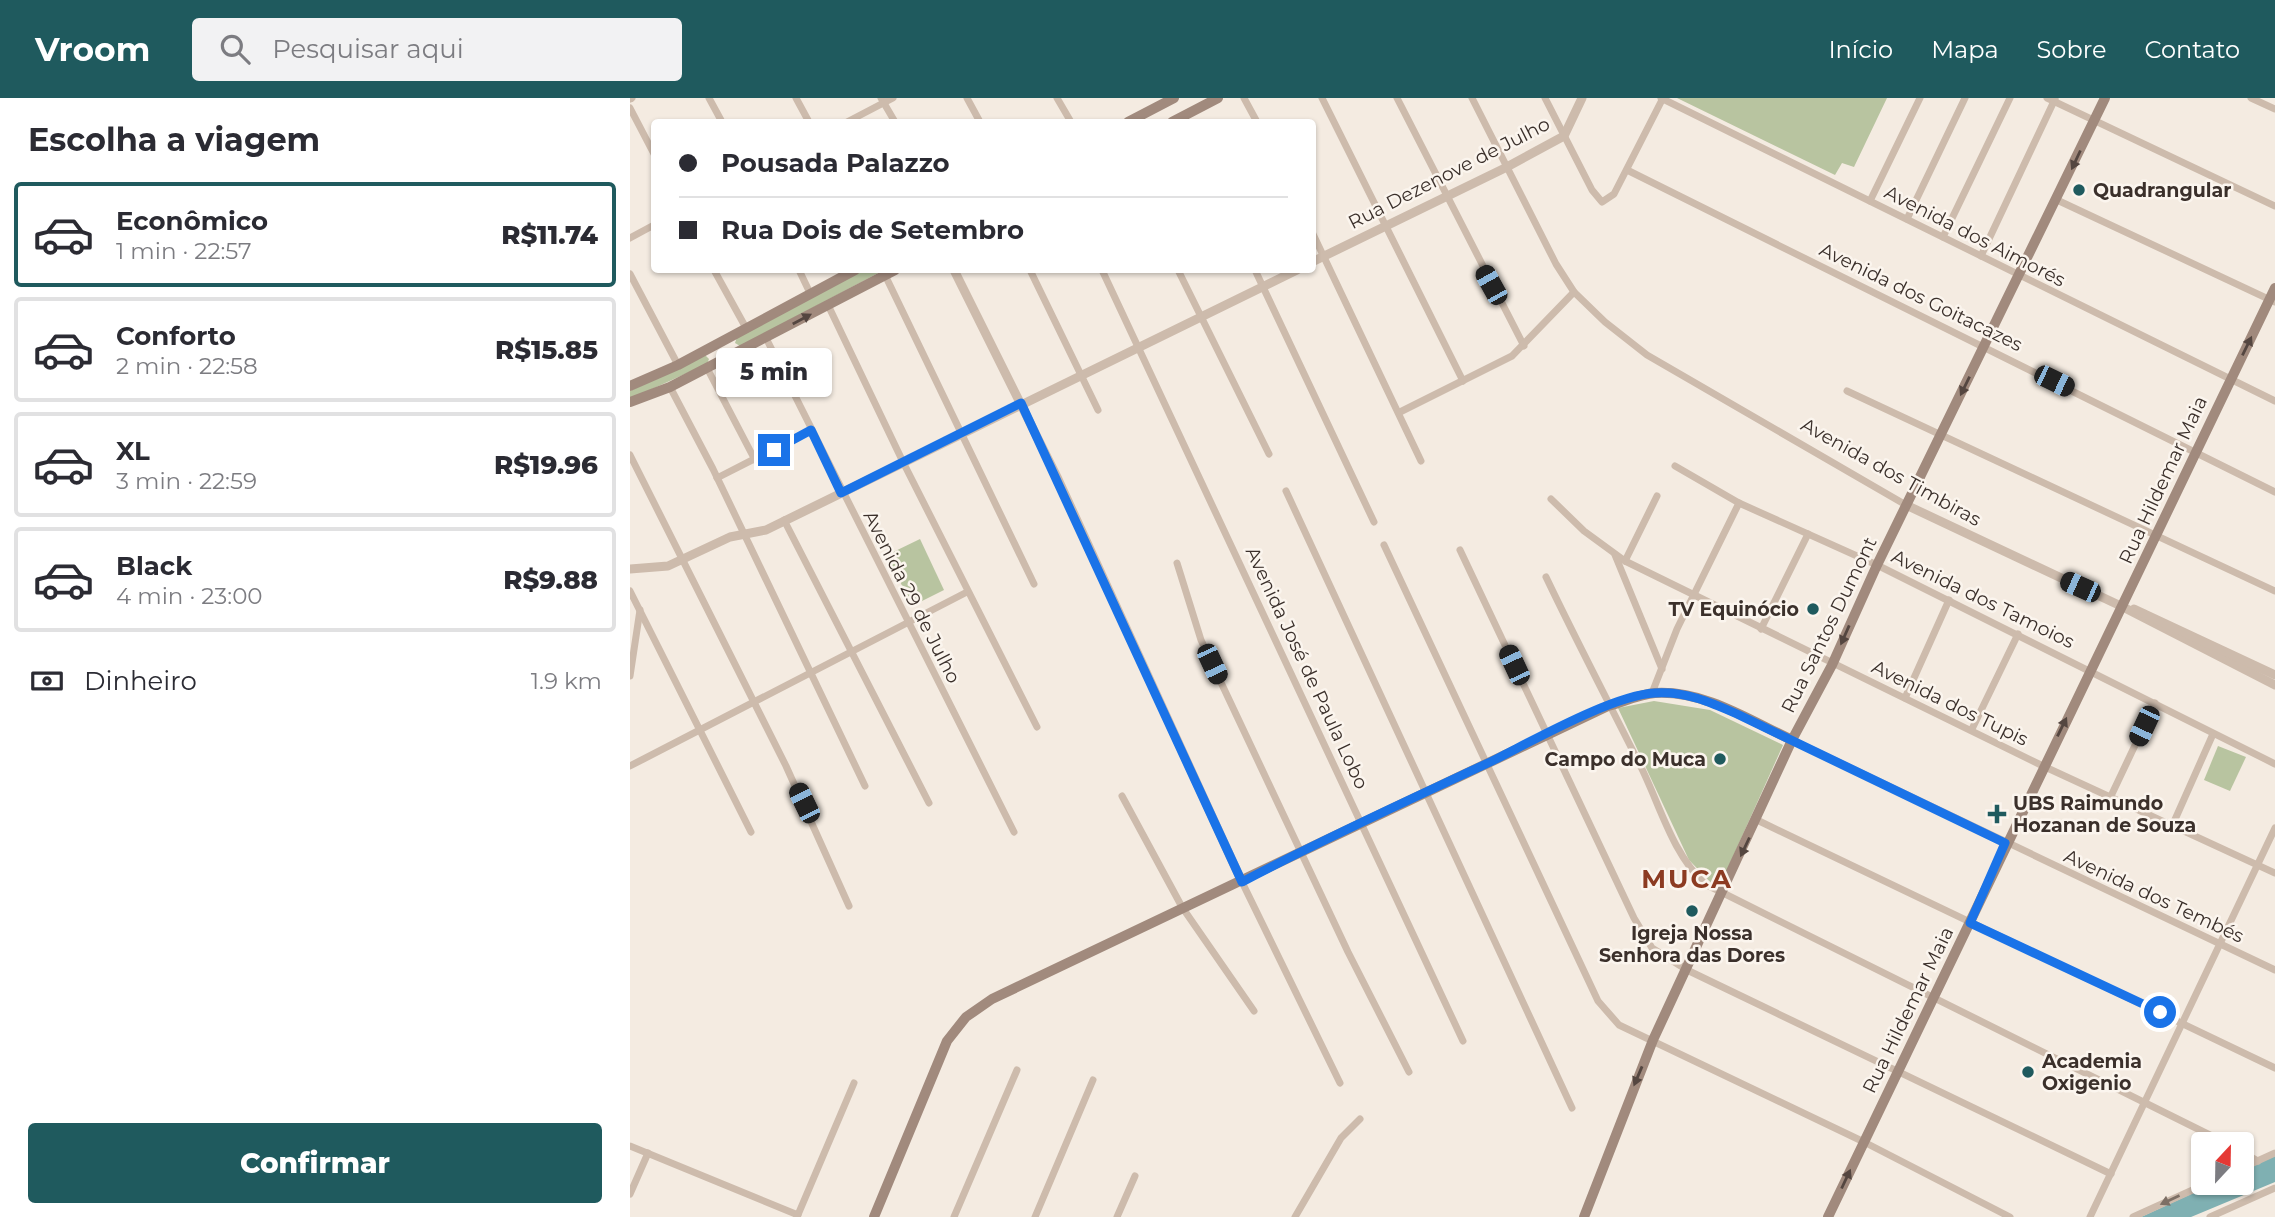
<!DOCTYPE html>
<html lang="pt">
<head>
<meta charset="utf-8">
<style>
  :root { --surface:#fff; --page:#f2f2f3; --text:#2b2b33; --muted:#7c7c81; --line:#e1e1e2; --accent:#1f5a5e }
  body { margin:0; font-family:Montserrat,sans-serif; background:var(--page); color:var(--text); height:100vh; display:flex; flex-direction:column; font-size:26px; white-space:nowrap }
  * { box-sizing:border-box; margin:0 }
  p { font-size:23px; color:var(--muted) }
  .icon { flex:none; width:38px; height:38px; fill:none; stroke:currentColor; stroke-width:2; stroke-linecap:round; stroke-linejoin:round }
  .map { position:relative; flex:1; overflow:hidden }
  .side { display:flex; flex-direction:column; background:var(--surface); width:630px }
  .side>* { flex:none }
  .top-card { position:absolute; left:21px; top:21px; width:665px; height:154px; border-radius:7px; box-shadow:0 2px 5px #0004; display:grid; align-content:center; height:154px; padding:0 28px; background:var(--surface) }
  .needle { width:46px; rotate:22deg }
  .buttons { position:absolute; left:1561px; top:1034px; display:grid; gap:14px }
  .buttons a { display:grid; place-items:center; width:63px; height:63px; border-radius:7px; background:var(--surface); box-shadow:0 2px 5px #0004; font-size:35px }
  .end { position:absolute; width:32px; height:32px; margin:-16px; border:9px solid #1a73e8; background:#fff; box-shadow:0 0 0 4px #fff }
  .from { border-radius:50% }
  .bubble { position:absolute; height:49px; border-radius:7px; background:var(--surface); box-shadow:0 2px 5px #0004; font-size:23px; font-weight:800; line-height:49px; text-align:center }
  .car { position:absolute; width:21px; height:42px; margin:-21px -10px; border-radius:9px; box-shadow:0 0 5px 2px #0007; background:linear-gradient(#222 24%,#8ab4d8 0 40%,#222 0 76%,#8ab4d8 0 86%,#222 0) }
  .top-card b { display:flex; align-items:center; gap:24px; height:66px; font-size:26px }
  .top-card b+b { border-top:2px solid var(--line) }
  .top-card i { width:18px; height:18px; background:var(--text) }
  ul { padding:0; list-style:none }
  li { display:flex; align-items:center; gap:21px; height:105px; margin:0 14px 10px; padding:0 14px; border:4px solid var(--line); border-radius:7px }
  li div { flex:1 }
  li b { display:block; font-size:26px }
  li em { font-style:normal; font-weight:800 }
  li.active { border-color:var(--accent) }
  li>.icon { width:63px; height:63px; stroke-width:1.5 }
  h2 { padding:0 28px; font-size:32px; line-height:84px }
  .pay { display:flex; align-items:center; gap:18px; height:77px; padding:0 28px; font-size:26px }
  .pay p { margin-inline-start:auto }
  .button { display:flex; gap:14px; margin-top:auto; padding:14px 28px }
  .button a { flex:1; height:80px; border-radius:7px; background:var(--accent); color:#fff; font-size:28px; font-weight:800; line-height:80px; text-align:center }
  header { display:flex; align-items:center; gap:42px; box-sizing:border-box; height:98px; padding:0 35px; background:var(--accent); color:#fff }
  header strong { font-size:33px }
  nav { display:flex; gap:38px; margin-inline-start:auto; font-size:24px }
  .search { width:490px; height:63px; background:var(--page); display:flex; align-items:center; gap:18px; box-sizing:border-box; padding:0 24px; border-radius:7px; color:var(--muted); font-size:26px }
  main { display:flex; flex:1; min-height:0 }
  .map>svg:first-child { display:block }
</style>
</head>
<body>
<header>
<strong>Vroom</strong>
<div class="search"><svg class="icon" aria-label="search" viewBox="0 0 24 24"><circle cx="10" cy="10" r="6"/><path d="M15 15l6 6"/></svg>Pesquisar aqui</div>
<nav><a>Início</a><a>Mapa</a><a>Sobre</a><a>Contato</a></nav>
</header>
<main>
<section class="side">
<h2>Escolha a viagem</h2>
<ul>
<li class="active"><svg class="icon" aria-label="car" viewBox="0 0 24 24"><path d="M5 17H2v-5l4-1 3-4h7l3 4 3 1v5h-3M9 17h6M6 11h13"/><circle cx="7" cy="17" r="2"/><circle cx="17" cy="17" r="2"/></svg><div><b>Econômico</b><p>1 min · 22:57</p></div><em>R$11.74</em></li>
<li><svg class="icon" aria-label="car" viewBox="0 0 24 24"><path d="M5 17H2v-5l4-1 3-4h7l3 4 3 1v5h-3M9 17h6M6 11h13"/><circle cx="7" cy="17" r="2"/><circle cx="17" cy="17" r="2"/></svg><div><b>Conforto</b><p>2 min · 22:58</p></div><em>R$15.85</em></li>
<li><svg class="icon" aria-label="car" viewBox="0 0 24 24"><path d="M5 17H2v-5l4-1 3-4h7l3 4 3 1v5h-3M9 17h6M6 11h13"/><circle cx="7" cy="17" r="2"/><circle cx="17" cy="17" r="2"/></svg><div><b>XL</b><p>3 min · 22:59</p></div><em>R$19.96</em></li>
<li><svg class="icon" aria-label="car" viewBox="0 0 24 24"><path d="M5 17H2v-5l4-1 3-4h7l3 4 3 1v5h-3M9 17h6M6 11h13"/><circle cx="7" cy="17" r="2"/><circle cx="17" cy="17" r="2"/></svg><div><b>Black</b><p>4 min · 23:00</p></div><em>R$9.88</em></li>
</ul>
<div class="pay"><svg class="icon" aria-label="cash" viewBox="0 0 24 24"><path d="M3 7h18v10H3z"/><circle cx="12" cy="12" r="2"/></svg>Dinheiro<p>1.9 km</p></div>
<div class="button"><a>Confirmar</a></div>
</section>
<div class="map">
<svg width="1645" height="1119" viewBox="0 0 1645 1119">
  <rect width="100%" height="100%" fill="#f4ebe1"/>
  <!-- green -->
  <g fill="#b8c4a0">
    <path d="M1047,0H1257L1224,69L1212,65L1205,77Z"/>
    <path d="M234,172H254L110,248L105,245L107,239Z"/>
    <path d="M75,257L79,261L77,266L0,301V293Z"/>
    <path d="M290,441L314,492L282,508L257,457Z"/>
    <path d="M1024,603L1080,612L1153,647L1088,792L1059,762L988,610Z"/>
    <path d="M1588,648L1616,659L1600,693L1574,682Z"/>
  </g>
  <!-- water -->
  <path fill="#7fb0b2" d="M1645,1058V1084L1561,1119H1511L1585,1085H1612V1073Z"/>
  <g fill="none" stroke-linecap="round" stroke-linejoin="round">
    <!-- minor -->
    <g stroke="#cdbbac" stroke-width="7">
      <path d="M79,0L92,24"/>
      <path d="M166,0L179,24"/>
      <path d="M251,0L265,24"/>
      <path d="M337,0L350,24"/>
      <path d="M427,0L441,24"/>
      <path d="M614,0L627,24"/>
      <path d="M692,0L833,283"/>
      <path d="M767,0L894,248"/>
      <path d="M842,0L926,166L944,194L975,224L1017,257L1276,407"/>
      <path d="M915,0L962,92L972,104L984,96L1033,0"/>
      <path d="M1031,0L1645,303"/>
      <path d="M1417,0L1645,108"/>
      <path d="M1621,0L1645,11"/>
      <path d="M0,1L2,0"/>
      <path d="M0,10L24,56"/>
      <path d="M217,24L263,0"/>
      <path d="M997,72L1645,394"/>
      <path d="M1427,102L1645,204"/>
      <path d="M1240,103L1290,0"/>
      <path d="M1277,121L1335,0"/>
      <path d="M682,134L791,363"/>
      <path d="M1313,139L1380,0"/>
      <path d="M0,140L24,127"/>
      <path d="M1351,158L1425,1"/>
      <path d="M84,172L116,230"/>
      <path d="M169,172L180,195"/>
      <path d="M400,172L468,312"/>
      <path d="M472,172L833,943"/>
      <path d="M548,172L639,356"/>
      <path d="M625,172L744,424"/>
      <path d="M0,176L48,267"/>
      <path d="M255,177L404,486"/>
      <path d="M198,207L273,364L407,629"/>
      <path d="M136,240L384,734"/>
      <path d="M77,270L125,362"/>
      <path d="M40,289L83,371L235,688"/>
      <path d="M1217,293L1645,493"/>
      <path d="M770,314L882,258L944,194"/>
      <path d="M0,357L156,668L219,808"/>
      <path d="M1045,368L1109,405L1247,467L1645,666"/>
      <path d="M87,380L181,332"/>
      <path d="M656,393L942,1010"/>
      <path d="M921,401L954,433L995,463L1413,668L1645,775"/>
      <path d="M154,422L299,705"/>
      <path d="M754,447L968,903L989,927L1234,1044L1380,1119"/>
      <path d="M830,452L1004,820L1022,850L1057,872L1481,1076"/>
      <path d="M985,457L1032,571"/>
      <path d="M995,463L1027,398"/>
      <path d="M547,465L571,542L718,854L779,974"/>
      <path d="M916,479C946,542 978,603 1009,665C1030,706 1041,754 1075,786L1598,1046"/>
      <path d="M0,493L121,734"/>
      <path d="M1131,531L1178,436"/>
      <path d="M0,578L10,512"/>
      <path d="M1022,595L1047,531L1109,405"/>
      <path d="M1275,600L1319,502"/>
      <path d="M1342,631L1388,536"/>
      <path d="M1162,642L1645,872"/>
      <path d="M0,668L337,494"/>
      <path d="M492,698L552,809L624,913"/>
      <path d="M1481,698L1525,605"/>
      <path d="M1127,722L1645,970"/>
      <path d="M1543,726L1583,636"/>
      <path d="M612,784L710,985"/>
      <path d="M0,1048L168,1117"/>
      <path d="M1612,1054L1628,1063"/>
      <path d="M1612,1070L1645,1055"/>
      <path d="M0,1096L18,1055"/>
      <path d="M167,1119L224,985"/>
      <path d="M324,1119L387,972"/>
      <path d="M405,1119L463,982"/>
      <path d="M487,1119L505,1078"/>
      <path d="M665,1119L711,1040L730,1021"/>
      <path d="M1460,1119L1645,730"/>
      <path d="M1503,1119L1578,1085"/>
      <path d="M1580,1119L1645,1090"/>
    </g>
    <!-- tertiary -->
    <g stroke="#cdbbac" stroke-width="9">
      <path d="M682,164L875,70L934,38L952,0"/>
      <path d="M324,172L428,381L612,784"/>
      <path d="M1276,407L1493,509L1645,587"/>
      <path d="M0,471L38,468L100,439L136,432L667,172"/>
      <path d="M1504,511L1645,577"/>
    </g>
    <!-- secondary -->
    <g stroke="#a18a7d" stroke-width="10">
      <path d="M498,24L544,0"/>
      <path d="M542,24L588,0"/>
      <path d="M0,288L48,267L225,172"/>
      <path d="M0,304L40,289L265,172"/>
      <path d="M244,1119L317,943L336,919L362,901L978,608C993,604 1010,596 1025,595C1074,592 1119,622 1162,642"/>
      <path d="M954,1119L1023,942L1162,642L1202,567L1247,467L1475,0"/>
      <path d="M1198,1119C1345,808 1495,499 1645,190"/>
    </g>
  </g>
  <!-- one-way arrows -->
  <defs><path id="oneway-solid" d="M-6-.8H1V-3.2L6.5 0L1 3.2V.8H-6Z" transform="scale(1.75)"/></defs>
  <g fill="#544640">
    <use href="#oneway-solid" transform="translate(1446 62) rotate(115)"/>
    <use href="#oneway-solid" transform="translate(172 221) rotate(-28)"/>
    <use href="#oneway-solid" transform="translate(1617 248) rotate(-64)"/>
    <use href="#oneway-solid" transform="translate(1335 288) rotate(116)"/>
    <use href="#oneway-solid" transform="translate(1215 537) rotate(114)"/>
    <use href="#oneway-solid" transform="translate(1432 629) rotate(-64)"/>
    <use href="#oneway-solid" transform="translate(1115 749) rotate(115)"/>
    <use href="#oneway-solid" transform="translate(1008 978) rotate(113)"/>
    <use href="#oneway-solid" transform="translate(1216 1081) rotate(-65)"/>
  </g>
  <use fill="#7d6f65" href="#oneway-solid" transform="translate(1540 1102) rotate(155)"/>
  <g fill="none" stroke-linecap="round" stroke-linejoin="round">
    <!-- route -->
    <path stroke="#1a73e8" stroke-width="9" d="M144,352L181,332L211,395L391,305L612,784C693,741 775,704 858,665C899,645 982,597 1025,595C1055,593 1080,604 1107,616L1375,745L1340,825L1530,914"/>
  </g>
  <!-- markers -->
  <g fill="#1f5a5e" stroke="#fbf5ee" stroke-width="2.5">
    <circle cx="1449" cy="92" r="7"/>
    <circle cx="1183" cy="511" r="7"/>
    <circle cx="1090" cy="661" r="7"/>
    <path d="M1363.5 705.5h7v7h7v7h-7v7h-7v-7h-7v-7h7z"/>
    <circle cx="1062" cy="813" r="7"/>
    <circle cx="1398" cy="974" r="7"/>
  </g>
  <g text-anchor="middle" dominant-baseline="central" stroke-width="5" stroke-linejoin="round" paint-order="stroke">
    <!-- street labels -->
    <g font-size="19" fill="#3b302b" stroke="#fbf5ee">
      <text transform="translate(819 75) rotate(-27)">Rua Dezenove de Julho</text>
      <text transform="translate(1345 138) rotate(27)">Avenida dos Aimorés</text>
      <text transform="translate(1291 199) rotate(26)">Avenida dos Goitacazes</text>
      <text transform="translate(1261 374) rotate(29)">Avenida dos Timbiras</text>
      <text transform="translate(1533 382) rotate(-65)">Rua Hildemar Maia</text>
      <text transform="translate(282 499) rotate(63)">Avenida 29 de Julho</text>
      <text transform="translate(1353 501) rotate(26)">Avenida dos Tamoios</text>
      <text transform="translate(1199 527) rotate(-64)">Rua Santos Dumont</text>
      <text transform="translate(677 570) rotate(65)">Avenida José de Paula Lobo</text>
      <text transform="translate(1320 605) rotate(26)">Avenida dos Tupis</text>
      <text transform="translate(1524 798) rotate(25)">Avenida dos Tembés</text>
      <text transform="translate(1278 912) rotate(-64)">Rua Hildemar Maia</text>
    </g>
    <!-- poi labels -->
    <g font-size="19" font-weight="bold" fill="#3b302b" stroke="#fbf5ee" text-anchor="start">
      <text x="1463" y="92">Quadrangular</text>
      <text x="1169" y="511" text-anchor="end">TV Equinócio</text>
      <text x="1076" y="661" text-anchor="end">Campo do Muca</text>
      <text x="1383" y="705">UBS Raimundo<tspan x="1383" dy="22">Hozanan de Souza</tspan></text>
      <text x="1062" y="835" text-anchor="middle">Igreja Nossa<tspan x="1062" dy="22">Senhora das Dores</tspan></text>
      <text x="1412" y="963">Academia<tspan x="1412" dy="22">Oxigenio</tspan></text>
    </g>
    <!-- district labels -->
    <g font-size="26" font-weight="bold" letter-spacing="2" fill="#8c3b22" stroke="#fbf5ee">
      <text x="1057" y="781">MUCA</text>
    </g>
  </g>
</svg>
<div class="buttons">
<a><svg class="needle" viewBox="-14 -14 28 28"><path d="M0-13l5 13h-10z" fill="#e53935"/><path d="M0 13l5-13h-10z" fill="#7c7c81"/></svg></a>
</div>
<i class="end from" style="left:1530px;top:914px"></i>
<i class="end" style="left:144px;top:352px"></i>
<div class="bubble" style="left:86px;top:250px;width:116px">5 min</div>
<i class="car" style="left:861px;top:187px;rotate:331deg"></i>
<i class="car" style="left:1424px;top:283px;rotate:116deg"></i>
<i class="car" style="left:1450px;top:489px;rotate:294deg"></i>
<i class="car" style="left:582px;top:566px;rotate:155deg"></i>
<i class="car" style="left:884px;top:567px;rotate:335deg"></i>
<i class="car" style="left:1514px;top:628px;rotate:205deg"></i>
<i class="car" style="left:174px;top:705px;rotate:334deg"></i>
<div class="top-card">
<b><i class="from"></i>Pousada Palazzo</b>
<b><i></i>Rua Dois de Setembro</b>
</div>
</div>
</main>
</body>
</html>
